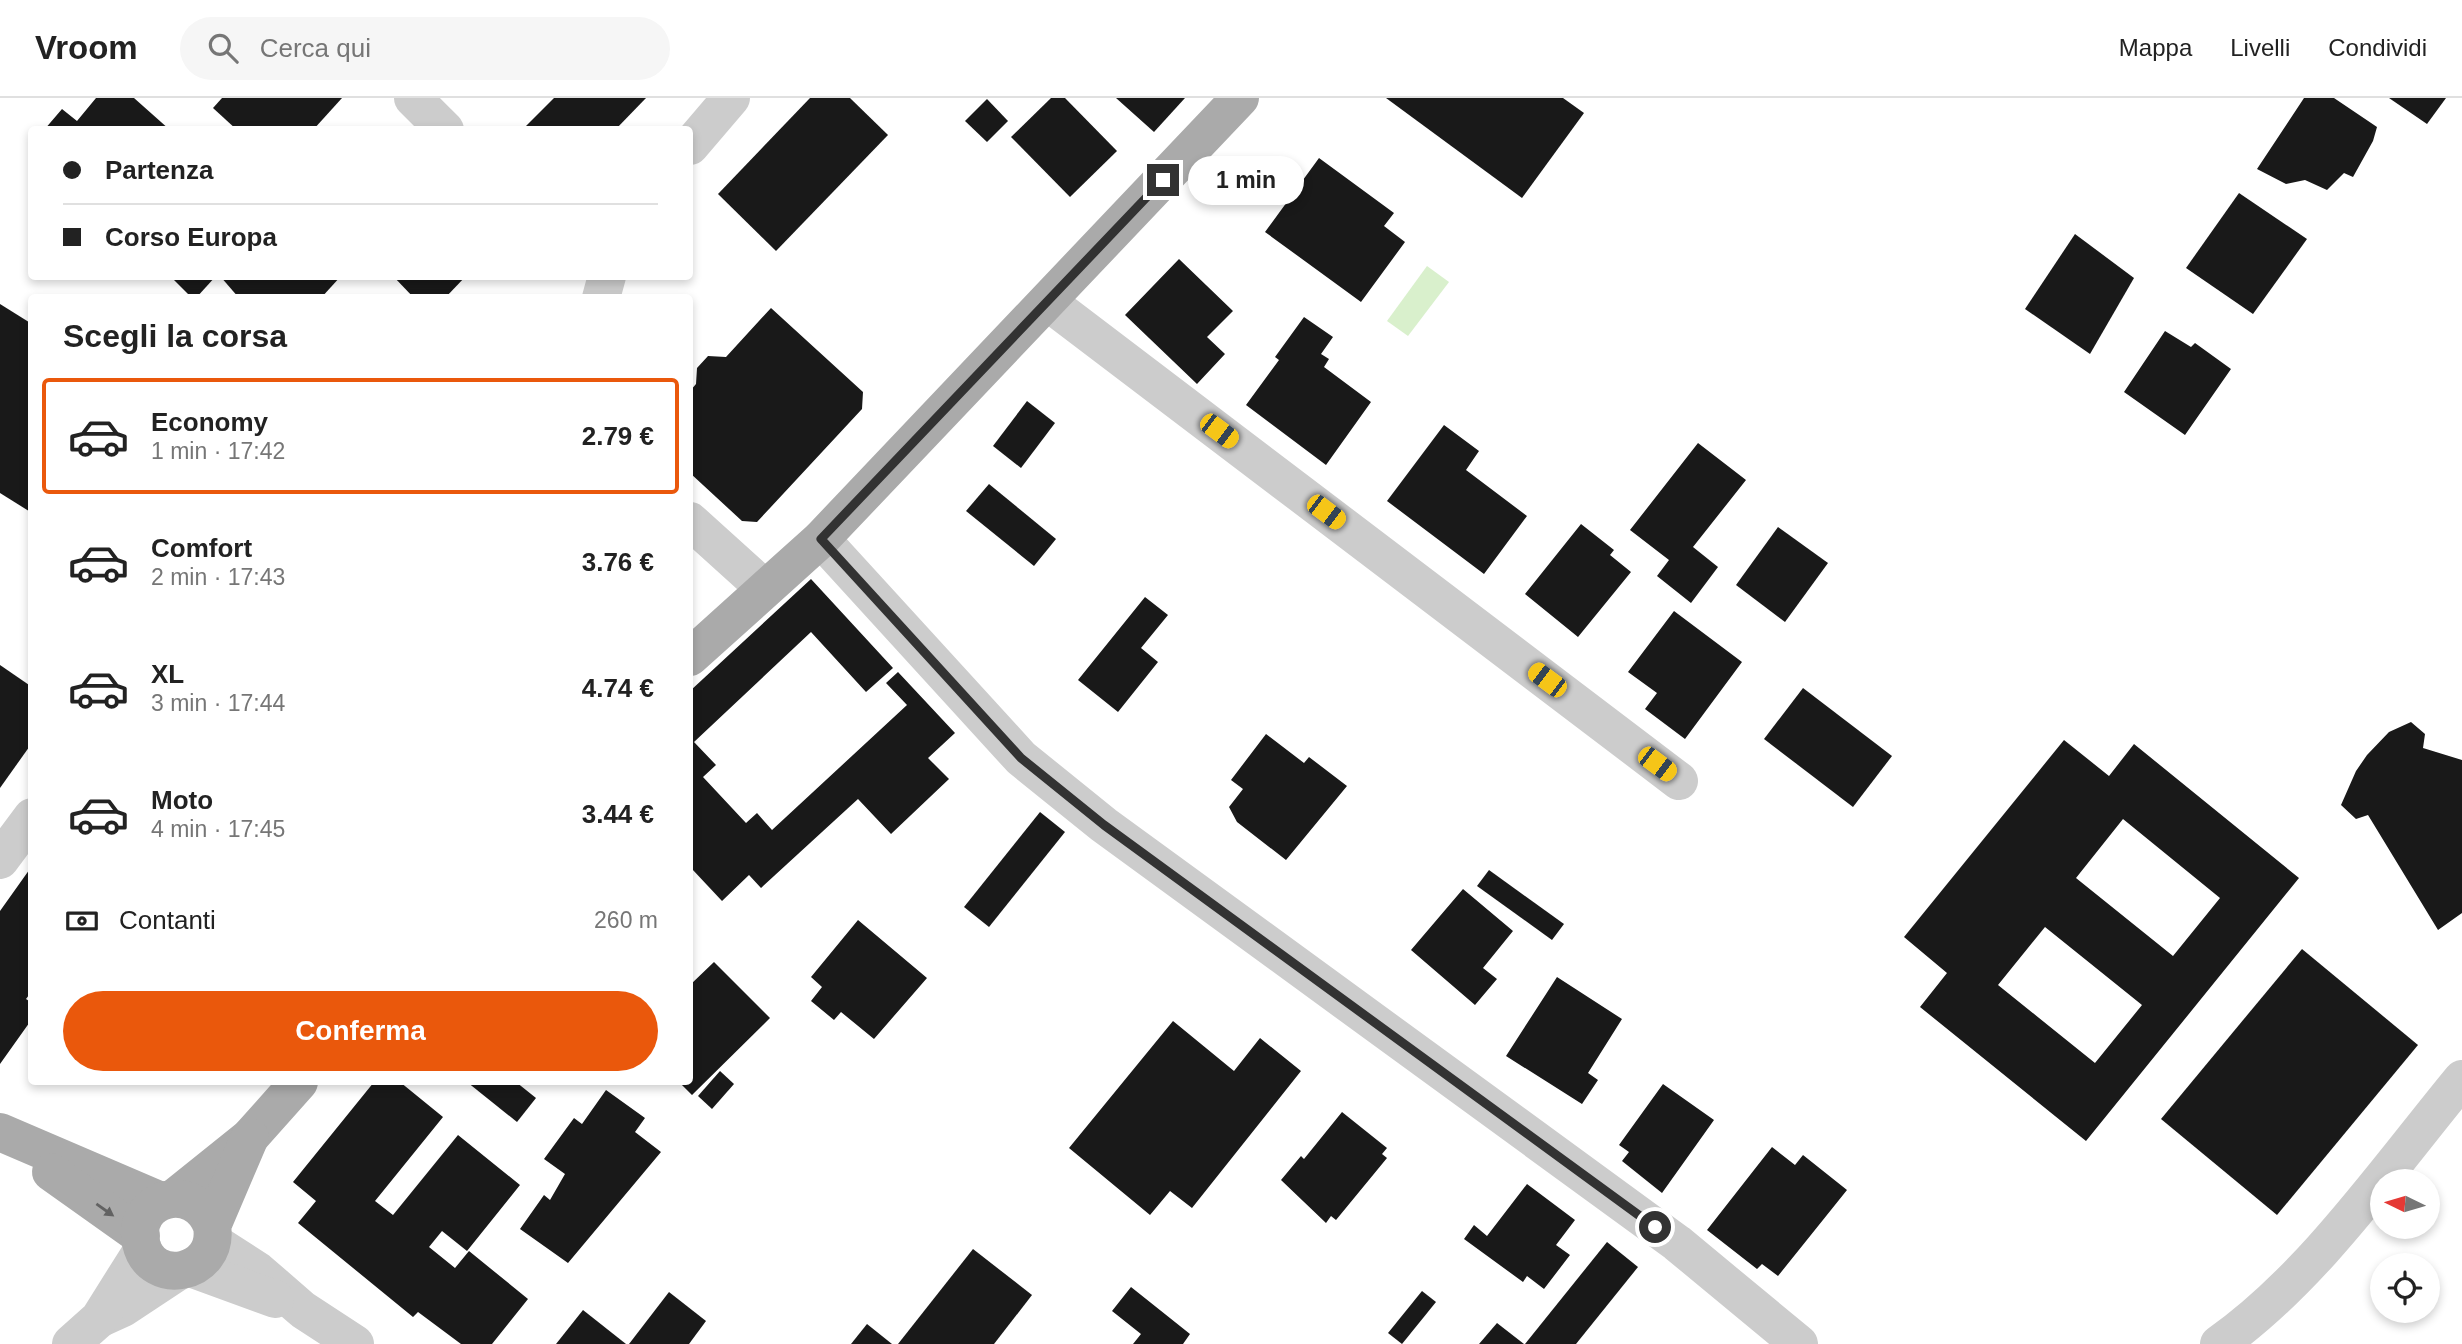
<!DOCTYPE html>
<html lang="it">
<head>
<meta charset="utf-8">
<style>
  :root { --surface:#fff; --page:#f6f6f6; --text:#222; --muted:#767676; --line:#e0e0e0; --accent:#ea580c }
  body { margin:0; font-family:Arial,sans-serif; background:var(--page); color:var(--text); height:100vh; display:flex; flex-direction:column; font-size:26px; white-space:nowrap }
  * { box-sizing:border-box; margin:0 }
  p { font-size:23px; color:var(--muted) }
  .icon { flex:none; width:38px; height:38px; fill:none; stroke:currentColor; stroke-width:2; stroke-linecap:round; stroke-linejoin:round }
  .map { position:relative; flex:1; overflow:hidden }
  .details { position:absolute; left:28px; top:196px; width:665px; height:791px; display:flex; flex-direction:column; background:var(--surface); border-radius:7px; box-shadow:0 4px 10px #0003 }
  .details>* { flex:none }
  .guide { position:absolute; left:28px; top:28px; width:665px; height:154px; border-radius:7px; box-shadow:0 4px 10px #0003; display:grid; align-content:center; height:154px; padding:0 35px; background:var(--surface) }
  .needle { width:46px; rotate:275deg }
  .tools { position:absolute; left:2370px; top:1071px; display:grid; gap:14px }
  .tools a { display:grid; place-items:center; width:70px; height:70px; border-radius:50%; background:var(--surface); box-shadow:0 4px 10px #0003; font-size:35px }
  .end { position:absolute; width:32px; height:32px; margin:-16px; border:9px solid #323232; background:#fff; box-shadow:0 0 0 4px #fff }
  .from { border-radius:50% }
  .bubble { position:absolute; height:49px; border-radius:24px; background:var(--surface); box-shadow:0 4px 10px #0003; font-size:23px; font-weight:700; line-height:49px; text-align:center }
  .car { position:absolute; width:21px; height:42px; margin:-21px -10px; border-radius:9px; box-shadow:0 0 5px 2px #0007; background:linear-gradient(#f5c518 24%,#345 0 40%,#f5c518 0 76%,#345 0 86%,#f5c518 0) }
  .guide b { display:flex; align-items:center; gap:24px; height:66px; font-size:26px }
  .guide b+b { border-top:2px solid var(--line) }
  .guide i { width:18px; height:18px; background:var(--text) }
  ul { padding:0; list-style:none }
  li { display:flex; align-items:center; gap:21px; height:116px; margin:0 14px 10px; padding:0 21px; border:4px solid transparent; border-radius:7px }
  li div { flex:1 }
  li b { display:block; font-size:26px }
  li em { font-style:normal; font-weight:700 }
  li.selected { border-color:var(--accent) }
  li>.icon { width:63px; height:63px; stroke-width:1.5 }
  h2 { padding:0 35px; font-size:32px; line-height:84px }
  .pay { display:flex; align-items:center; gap:18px; height:77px; padding:0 35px; font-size:26px }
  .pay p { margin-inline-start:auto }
  .primary-button { display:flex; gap:14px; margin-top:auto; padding:14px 35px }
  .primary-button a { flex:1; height:80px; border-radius:42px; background:var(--accent); color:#fff; font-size:28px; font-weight:700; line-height:80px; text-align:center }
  header { display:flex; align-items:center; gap:42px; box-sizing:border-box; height:98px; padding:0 35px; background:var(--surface); border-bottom:2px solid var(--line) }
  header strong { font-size:33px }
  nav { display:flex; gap:38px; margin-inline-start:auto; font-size:24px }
  .search { width:490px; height:63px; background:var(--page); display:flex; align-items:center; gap:18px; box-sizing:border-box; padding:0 24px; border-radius:38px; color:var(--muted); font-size:26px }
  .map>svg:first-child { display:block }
</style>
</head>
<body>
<header>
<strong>Vroom</strong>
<div class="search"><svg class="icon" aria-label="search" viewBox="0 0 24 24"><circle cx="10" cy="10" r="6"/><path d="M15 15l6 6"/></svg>Cerca qui</div>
<nav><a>Mappa</a><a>Livelli</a><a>Condividi</a></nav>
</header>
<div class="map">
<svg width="2462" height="1246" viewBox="0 0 2462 1246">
  <rect width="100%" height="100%" fill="#fff"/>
  <!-- water -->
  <path fill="#d9f0cc" d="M1427,168L1449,184L1408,238L1387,223Z"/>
  <!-- building -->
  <g fill="#191919" fill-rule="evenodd">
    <path d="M96,0H134L170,32H44L62,11L77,23Z"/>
    <path d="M222,0H342L313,32H237L213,10Z"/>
    <path d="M554,0H646L615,32H522Z"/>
    <path d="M810,0H850L888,37L776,153L718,96Z"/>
    <path d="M1051,0H1065L1117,53L1070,99L1011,39Z"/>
    <path d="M1116,0H1185L1154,34Z"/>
    <path d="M1386,0H1563L1584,15L1522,100Z"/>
    <path d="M2304,0H2334L2377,29L2373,43L2353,79L2344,75L2327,92L2305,82L2286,86L2257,71Z"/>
    <path d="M2389,0H2446L2427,26Z"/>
    <path d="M987,1L1008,23L987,44L965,23Z"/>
    <path d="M1319,60L1394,115L1384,128L1405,144L1361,204L1265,134Z"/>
    <path d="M2239,95L2307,141L2253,216L2186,170Z"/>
    <path d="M2075,136L2134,180L2090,256L2025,211Z"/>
    <path d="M1179,161L1233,213L1207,239L1225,256L1197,286L1125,217Z"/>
    <path d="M170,178H216L196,200H192Z"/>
    <path d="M220,178H341L321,200H239Z"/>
    <path d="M393,178H466L445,200H414Z"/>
    <path d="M0,206L32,226V415L0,395Z"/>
    <path d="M771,210L863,294L862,311L757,424L742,423L690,375V293L696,286L697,270L708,258L726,259Z"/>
    <path d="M1304,219L1333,239L1321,256L1329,261L1324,269L1371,304L1326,367L1246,307L1279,262L1275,259Z"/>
    <path d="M2165,233L2191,249L2195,245L2231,271L2185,337L2124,294Z"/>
    <path d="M1027,303L1055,325L1021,370L993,348Z"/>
    <path d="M1444,327L1479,353L1466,372L1527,418L1484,476L1387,403Z"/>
    <path d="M1698,345L1746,382L1693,449L1718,469L1691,505L1657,478L1669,462L1630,432Z"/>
    <path d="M989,386L1056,441L1034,468L966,413Z"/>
    <path d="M1581,426L1614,452L1610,457L1631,474L1578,539L1525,496Z"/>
    <path d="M1778,429L1828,465L1785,524L1736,487Z"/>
    <path d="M811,481L893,570L866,594L811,534L694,644L716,667L703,679L746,725L757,715L772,732L907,607L886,585L898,574L955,635L928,660L949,681L891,736L858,701L761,790L749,777L722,803L692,771L690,773V593Z"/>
    <path d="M1145,499L1168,517L1141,550L1158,564L1118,614L1078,582Z"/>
    <path d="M1674,513L1742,564L1685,641L1645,611L1657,595L1628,574Z"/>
    <path d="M0,567L32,589V645L0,690Z"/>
    <path d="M1803,590L1892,658L1853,709L1764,641Z"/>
    <path d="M2411,624L2425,636L2423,650L2462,662V815L2438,832L2368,717L2356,721L2341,707L2356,673L2367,657L2389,634Z"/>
    <path d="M1266,636L1304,665L1309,659L1347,688L1286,762L1237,724L1229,709L1243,691L1231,682Z"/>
    <path d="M2064,642L2109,678L2134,646L2299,780L2086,1043L1920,909L1947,875L1904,839ZM2123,721L2220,800L2173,858L2076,780ZM2045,829L2142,907L2095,965L1998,887Z"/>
    <path d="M1040,714L1065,734L989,829L964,809Z"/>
    <path d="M32,768V893L26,901L32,905V921L0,966V813Z"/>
    <path d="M1489,772L1564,826L1552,842L1477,788Z"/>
    <path d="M1463,791L1513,833L1483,870L1497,881L1475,907L1411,852Z"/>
    <path d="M858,822L927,880L874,941L841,914L834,922L811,903L822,889L811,879Z"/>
    <path d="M2302,851L2418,947L2277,1117L2161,1021Z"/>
    <path d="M714,864L770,920L692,997L679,984H690V887Z"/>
    <path d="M1557,879L1622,921L1588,975L1598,982L1582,1006L1506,958Z"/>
    <path d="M1173,923L1234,973L1260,940L1301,973L1192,1110L1170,1093L1150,1117L1069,1050Z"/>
    <path d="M720,973L734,986L712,1011L698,998Z"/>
    <path d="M374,984H400L443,1019L375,1103L393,1117L458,1037L520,1087L467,1153L442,1133L429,1149L455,1170L469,1153L528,1201L492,1246H461L418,1214L413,1219L298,1125L316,1103L293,1084Z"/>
    <path d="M467,984H516L536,1000L517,1024Z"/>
    <path d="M1663,986L1714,1022L1662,1095L1622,1063L1629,1054L1619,1047Z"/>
    <path d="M606,992L645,1020L635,1034L661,1054L568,1165L520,1131L544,1097L550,1102L565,1076L544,1061L574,1020L582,1026Z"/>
    <path d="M1342,1014L1387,1050L1382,1056L1387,1060L1336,1122L1331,1118L1326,1125L1281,1082L1301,1058L1304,1061Z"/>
    <path d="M1772,1049L1795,1067L1803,1057L1847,1092L1778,1178L1762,1166L1757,1171L1707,1132Z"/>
    <path d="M1527,1086L1575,1122L1556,1147L1570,1157L1544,1191L1527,1178L1523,1184L1464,1141L1474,1127L1487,1138Z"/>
    <path d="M1607,1144L1638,1169L1576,1246H1525Z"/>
    <path d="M973,1151L1032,1197L994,1246H898Z"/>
    <path d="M1131,1189L1190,1236L1183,1246H1133L1141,1236L1112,1213Z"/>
    <path d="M1422,1193L1436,1204L1402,1246L1388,1235Z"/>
    <path d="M669,1194L706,1223L689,1246H629Z"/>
    <path d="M583,1212L626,1246H556Z"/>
    <path d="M1497,1225L1524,1246H1479Z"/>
    <path d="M867,1226L892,1246H851Z"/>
  </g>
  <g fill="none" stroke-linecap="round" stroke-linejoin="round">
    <!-- minor -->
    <g stroke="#ccc" stroke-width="38">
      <path d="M413,0L445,32"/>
      <path d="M690,48L731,0"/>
      <path d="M601,200L607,178"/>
      <path d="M1048,204L1679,683"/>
      <path d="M690,423L763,489"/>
      <path d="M821,441L1021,660L1104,727L1677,1145L1799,1246"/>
      <path d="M0,762L32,719"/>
      <path d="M213,1144L258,1173L303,1212L355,1246"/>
      <path d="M190,1170L275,1201"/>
      <path d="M101,1220L123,1210L179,1173"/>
      <path d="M71,1246L99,1221L143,1151"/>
      <path d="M2219,1246C2311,1182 2390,1068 2462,981"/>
    </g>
    <!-- major -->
    <g stroke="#aaa" stroke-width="38">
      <path d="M690,559L821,441L1240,0"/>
      <path d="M0,1034L161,1103"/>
      <path d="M51,1074L141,1138"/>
      <path d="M174,1100L250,1039L299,984"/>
      <path d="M212,1128C195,1082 131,1099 141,1145C151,1190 220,1177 212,1128L250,1039"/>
    </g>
  </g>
  <!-- one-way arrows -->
  <defs><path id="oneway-solid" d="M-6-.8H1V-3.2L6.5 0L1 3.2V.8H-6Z" transform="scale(1.75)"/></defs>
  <use fill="#626262" href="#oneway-solid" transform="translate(105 1112) rotate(35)"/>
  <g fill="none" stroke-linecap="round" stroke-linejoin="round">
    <!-- route -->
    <path stroke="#323232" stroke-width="9" d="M1163,82L821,441L1021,660L1104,727L1655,1129"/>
  </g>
</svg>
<div class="tools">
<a><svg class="needle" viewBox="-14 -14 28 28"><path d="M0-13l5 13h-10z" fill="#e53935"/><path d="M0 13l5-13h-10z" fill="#767676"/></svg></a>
<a><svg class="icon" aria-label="locate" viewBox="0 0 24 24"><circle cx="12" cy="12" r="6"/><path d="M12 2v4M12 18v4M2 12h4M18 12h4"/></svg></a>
</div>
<i class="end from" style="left:1655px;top:1129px"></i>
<i class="end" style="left:1163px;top:82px"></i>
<div class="bubble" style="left:1188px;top:58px;width:116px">1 min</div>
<i class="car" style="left:1219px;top:333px;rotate:127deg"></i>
<i class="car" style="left:1326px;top:414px;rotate:127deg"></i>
<i class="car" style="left:1547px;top:582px;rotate:307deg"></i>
<i class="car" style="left:1657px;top:666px;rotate:127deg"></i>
<div class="guide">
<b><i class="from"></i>Partenza</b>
<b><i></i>Corso Europa</b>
</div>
<section class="details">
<h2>Scegli la corsa</h2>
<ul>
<li class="selected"><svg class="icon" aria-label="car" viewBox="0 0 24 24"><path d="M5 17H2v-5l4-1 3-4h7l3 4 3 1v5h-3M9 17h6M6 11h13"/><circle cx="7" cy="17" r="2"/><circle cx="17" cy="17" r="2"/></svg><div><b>Economy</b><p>1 min · 17:42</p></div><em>2.79 €</em></li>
<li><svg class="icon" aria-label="car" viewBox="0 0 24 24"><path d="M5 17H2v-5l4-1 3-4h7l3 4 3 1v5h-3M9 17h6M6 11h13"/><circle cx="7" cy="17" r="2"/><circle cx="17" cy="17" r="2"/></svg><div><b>Comfort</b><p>2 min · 17:43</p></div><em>3.76 €</em></li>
<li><svg class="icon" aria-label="car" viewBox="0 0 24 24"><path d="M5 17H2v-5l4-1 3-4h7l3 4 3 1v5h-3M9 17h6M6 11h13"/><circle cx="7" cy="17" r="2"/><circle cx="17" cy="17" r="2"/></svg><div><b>XL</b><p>3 min · 17:44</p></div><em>4.74 €</em></li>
<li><svg class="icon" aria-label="car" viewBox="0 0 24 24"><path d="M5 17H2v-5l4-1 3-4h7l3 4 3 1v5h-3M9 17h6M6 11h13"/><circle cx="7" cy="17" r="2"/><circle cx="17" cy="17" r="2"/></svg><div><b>Moto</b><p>4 min · 17:45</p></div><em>3.44 €</em></li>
</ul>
<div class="pay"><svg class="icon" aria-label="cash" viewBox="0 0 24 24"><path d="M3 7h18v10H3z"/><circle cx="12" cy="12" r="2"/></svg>Contanti<p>260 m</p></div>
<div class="primary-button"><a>Conferma</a></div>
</section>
</div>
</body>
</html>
